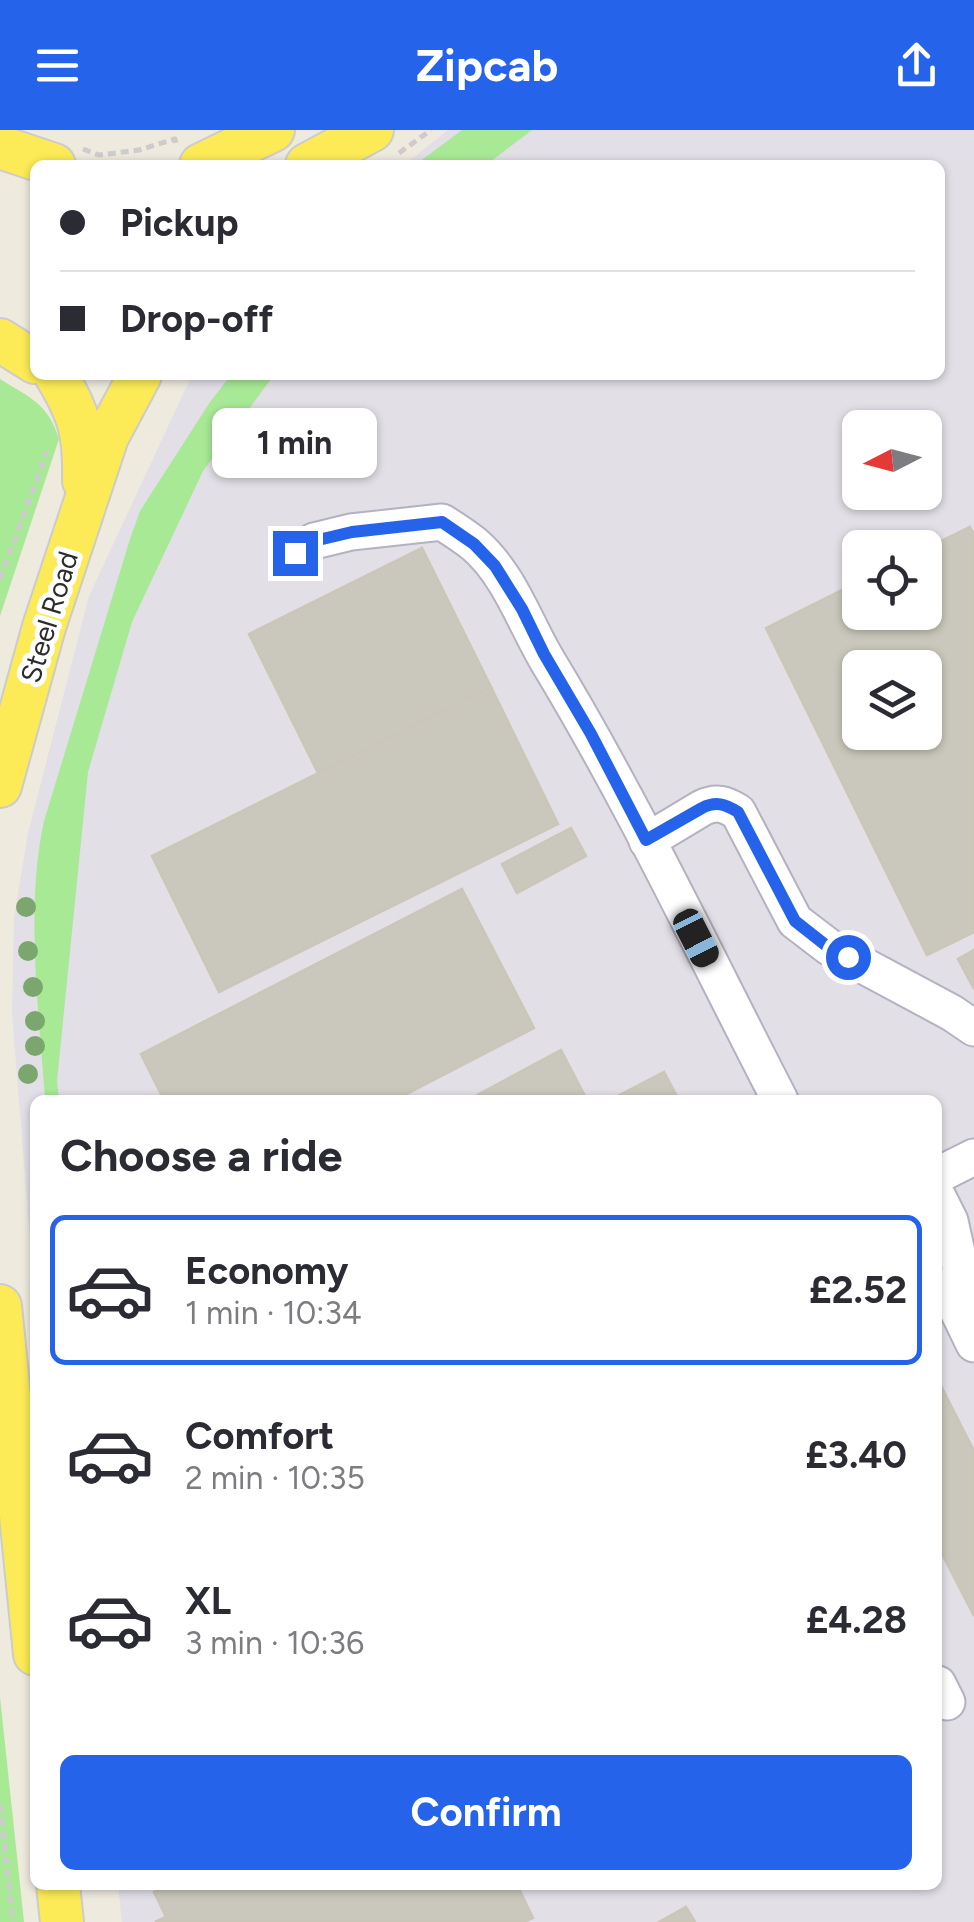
<!DOCTYPE html>
<html lang="en">
<head>
<meta charset="utf-8">
<style>
  :root { --surface:#fff; --page:#f2f2f3; --text:#2b2b33; --muted:#7c7c81; --line:#e1e1e2; --accent:#2563eb }
  body { margin:0; font-family:Figtree,sans-serif; background:var(--page); color:var(--text); height:100vh; display:flex; flex-direction:column; font-size:38px; white-space:nowrap }
  * { box-sizing:border-box; margin:0 }
  p { font-size:32px; color:var(--muted) }
  .icon { flex:none; width:55px; height:55px; fill:none; stroke:currentColor; stroke-width:2; stroke-linecap:round; stroke-linejoin:round }
  .map { position:relative; flex:1; overflow:hidden }
  .panel { position:absolute; left:30px; top:965px; width:912px; height:795px; display:flex; flex-direction:column; background:var(--surface); border-radius:15px; box-shadow:0 2px 8px #0004 }
  .panel>* { flex:none }
  .top-card { position:absolute; left:30px; top:30px; width:915px; height:220px; border-radius:15px; box-shadow:0 2px 8px #0004; display:grid; align-content:center; height:220px; padding:0 30px; background:var(--surface) }
  .needle { width:65px; rotate:264deg }
  .controls { position:absolute; left:842px; top:280px; display:grid; gap:20px }
  .controls a { display:grid; place-items:center; width:100px; height:100px; border-radius:15px; background:var(--surface); box-shadow:0 2px 8px #0004; font-size:50px }
  .end { position:absolute; width:45px; height:45px; margin:-22px; border:12px solid #2563eb; background:#fff; box-shadow:0 0 0 5px #fff }
  .from { border-radius:50% }
  .bubble { position:absolute; height:70px; border-radius:15px; background:var(--surface); box-shadow:0 2px 8px #0004; font-size:32px; font-weight:700; line-height:70px; text-align:center }
  .car { position:absolute; width:30px; height:60px; margin:-30px -15px; border-radius:12px; box-shadow:0 0 8px 2px #0007; background:linear-gradient(#222 24%,#8ab4d8 0 40%,#222 0 76%,#8ab4d8 0 86%,#222 0) }
  .top-card b { display:flex; align-items:center; gap:35px; height:95px; font-size:38px }
  .top-card b+b { border-top:2px solid var(--line) }
  .top-card i { width:25px; height:25px; background:var(--text) }
  ul { padding:0; list-style:none }
  li { display:flex; align-items:center; gap:30px; height:150px; margin:0 20px 15px; padding:0 10px; border:5px solid transparent; border-radius:15px }
  li div { flex:1 }
  li b { display:block; font-size:38px }
  li em { font-style:normal; font-weight:700 }
  li.current { border-color:var(--accent) }
  li>.icon { width:90px; height:90px; stroke-width:1.5 }
  h2 { padding:0 30px; font-size:45px; line-height:120px }
  .action { display:flex; gap:20px; margin-top:auto; padding:20px 30px }
  .action a { flex:1; height:115px; border-radius:15px; background:var(--accent); color:#fff; font-size:40px; font-weight:700; line-height:115px; text-align:center }
  header { display:flex; justify-content:space-between; align-items:center; height:130px; padding:0 30px; background:var(--accent); color:#fff; font-size:45px; font-weight:700 }
  .map>svg:first-child { display:block }
</style>
</head>
<body>
<header><svg class="icon" aria-label="menu" viewBox="0 0 24 24"><path d="M4 6h16M4 12h16M4 18h16"/></svg>Zipcab<svg class="icon" aria-label="share" viewBox="0 0 24 24"><path d="M12 15V3M7 8l5-5 5 5M5 13v7h14v-7"/></svg></header>
<div class="map">
<svg width="974" height="1792" viewBox="0 0 974 1792">
  <rect width="100%" height="100%" fill="#efeade"/>
  <!-- industrial -->
  <path fill="#e2dfe7" fill-rule="evenodd" d="M448,0H974V1792H122L118,1755H938V970H35V1173L12,883L14,788L28,703L89,466L192,245H940V35H404ZM860,298H925V362H860ZM860,418H925V482H860ZM860,538H925V602H860Z"/>
  <!-- green -->
  <g fill="#a8e996">
    <path d="M462,0H532L486,35H415Z"/>
    <path d="M231,245H274L203,341L132,492L88,642L57,951L59,970H45C39,880 25,779 44,691L130,409L140,381L210,272Z"/>
    <path d="M0,249C30,268 48,273 59,309L0,486Z"/>
    <path d="M0,1567L24,1792H0Z"/>
  </g>
  <!-- building -->
  <g fill="#cac8bc" stroke="#cbc6b7" stroke-width="2.5" fill-rule="evenodd">
    <path d="M970,397L974,404V802L927,825L766,498L860,451V482H925V419ZM860,538H925V602H860Z"/>
    <path d="M422,418L491,557L318,643L249,504Z"/>
    <path d="M491,557L558,694L219,862L152,726Z"/>
    <path d="M571,698L586,726L517,763L502,734Z"/>
    <path d="M462,759L534,898L395,970H164L141,924Z"/>
    <path d="M974,820V859L958,829Z"/>
    <path d="M561,920L587,970H468Z"/>
    <path d="M664,942L679,970H610Z"/>
    <path d="M938,1250L974,1321V1486L938,1416Z"/>
    <path d="M168,1755H517L533,1788L524,1792H155L166,1787L154,1762Z"/>
    <path d="M686,1777L695,1792H659Z"/>
  </g>
  <g fill="none" stroke-linecap="round" stroke-linejoin="round">
    <defs>
      <g id="minor">
        <path d="M295,423L314,411L351,402L442,392C453,399 464,406 474,414C509,444 524,491 547,530C633,672 704,823 780,970"/>
        <path d="M647,711L702,678C717,671 725,674 738,682L795,791L829,817L952,883L974,898"/>
        <path d="M938,1045L974,1027"/>
        <path d="M938,1067L950,1091L960,1136L957,1179L974,1214"/>
        <path d="M938,1554L947,1572"/>
      </g>
      <g id="major">
        <path d="M0,17L54,35"/>
        <path d="M201,35L273,0"/>
        <path d="M307,35L372,0"/>
        <path d="M0,210L35,232"/>
        <path d="M56,245C80,285 85,304 84,351"/>
        <path d="M0,656L44,497L107,307L140,245"/>
        <path d="M0,1176L35,1524"/>
        <path d="M58,1755L62,1792"/>
      </g>
    </defs>
    <!-- minor casing -->
    <use href="#minor" stroke="#b2b2c1" stroke-width="39"/>
    <!-- major casing -->
    <use href="#major" stroke="#ccc" stroke-width="46"/>
    <!-- path -->
    <g stroke="#ccc" stroke-width="5" stroke-dasharray="8 5" stroke-linecap="butt">
      <path d="M83,19L99,25L139,20L175,9L176,14"/>
      <path d="M399,23L431,0"/>
      <path d="M0,449L47,322"/>
      <path d="M0,1675L13,1792"/>
    </g>
    <!-- minor -->
    <use href="#minor" stroke="#fff" stroke-width="35"/>
    <!-- major -->
    <use href="#major" stroke="#fceb56" stroke-width="42"/>
  </g>
  <!-- trees -->
  <g fill="#7ba76f">
    <circle cx="26" cy="777" r="10"/>
    <circle cx="28" cy="821" r="10"/>
    <circle cx="33" cy="857" r="10"/>
    <circle cx="35" cy="891" r="10"/>
    <circle cx="35" cy="916" r="10"/>
    <circle cx="28" cy="944" r="10"/>
  </g>
  <g fill="none" stroke-linecap="round" stroke-linejoin="round">
    <!-- route -->
    <path stroke="#2563eb" stroke-width="12" d="M295,423L314,411L352,402L442,392L474,414L495,436L522,479L544,524L591,604L646,710L702,678C716,671 725,674 738,682L795,791L828,817L848,827"/>
  </g>
  <g text-anchor="middle" dominant-baseline="central" stroke-width="10" stroke-linejoin="round" paint-order="stroke">
    <!-- street labels -->
    <g font-size="28" fill="#2c2c2c" stroke="#fff">
      <text transform="translate(49 487) rotate(-73)">Steel Road</text>
    </g>
  </g>
</svg>
<div class="controls">
<a><svg class="needle" viewBox="-14 -14 28 28"><path d="M0-13l5 13h-10z" fill="#e53935"/><path d="M0 13l5-13h-10z" fill="#7c7c81"/></svg></a>
<a><svg class="icon" aria-label="locate" viewBox="0 0 24 24"><circle cx="12" cy="12" r="6"/><path d="M12 2v4M12 18v4M2 12h4M18 12h4"/></svg></a>
<a><svg class="icon" aria-label="layers" viewBox="0 0 24 24"><path d="M12 4l9 5-9 5-9-5zM3 14l9 5 9-5"/></svg></a>
</div>
<i class="end from" style="left:848px;top:827px"></i>
<i class="end" style="left:295px;top:423px"></i>
<div class="bubble" style="left:212px;top:278px;width:165px">1 min</div>
<i class="car" style="left:696px;top:808px;rotate:153deg"></i>
<div class="top-card">
<b><i class="from"></i>Pickup</b>
<b><i></i>Drop-off</b>
</div>
<section class="panel">
<h2>Choose a ride</h2>
<ul>
<li class="current"><svg class="icon" aria-label="car" viewBox="0 0 24 24"><path d="M5 17H2v-5l4-1 3-4h7l3 4 3 1v5h-3M9 17h6M6 11h13"/><circle cx="7" cy="17" r="2"/><circle cx="17" cy="17" r="2"/></svg><div><b>Economy</b><p>1 min · 10:34</p></div><em>£2.52</em></li>
<li><svg class="icon" aria-label="car" viewBox="0 0 24 24"><path d="M5 17H2v-5l4-1 3-4h7l3 4 3 1v5h-3M9 17h6M6 11h13"/><circle cx="7" cy="17" r="2"/><circle cx="17" cy="17" r="2"/></svg><div><b>Comfort</b><p>2 min · 10:35</p></div><em>£3.40</em></li>
<li><svg class="icon" aria-label="car" viewBox="0 0 24 24"><path d="M5 17H2v-5l4-1 3-4h7l3 4 3 1v5h-3M9 17h6M6 11h13"/><circle cx="7" cy="17" r="2"/><circle cx="17" cy="17" r="2"/></svg><div><b>XL</b><p>3 min · 10:36</p></div><em>£4.28</em></li>
</ul>
<div class="action"><a>Confirm</a></div>
</section>
</div>
</body>
</html>
